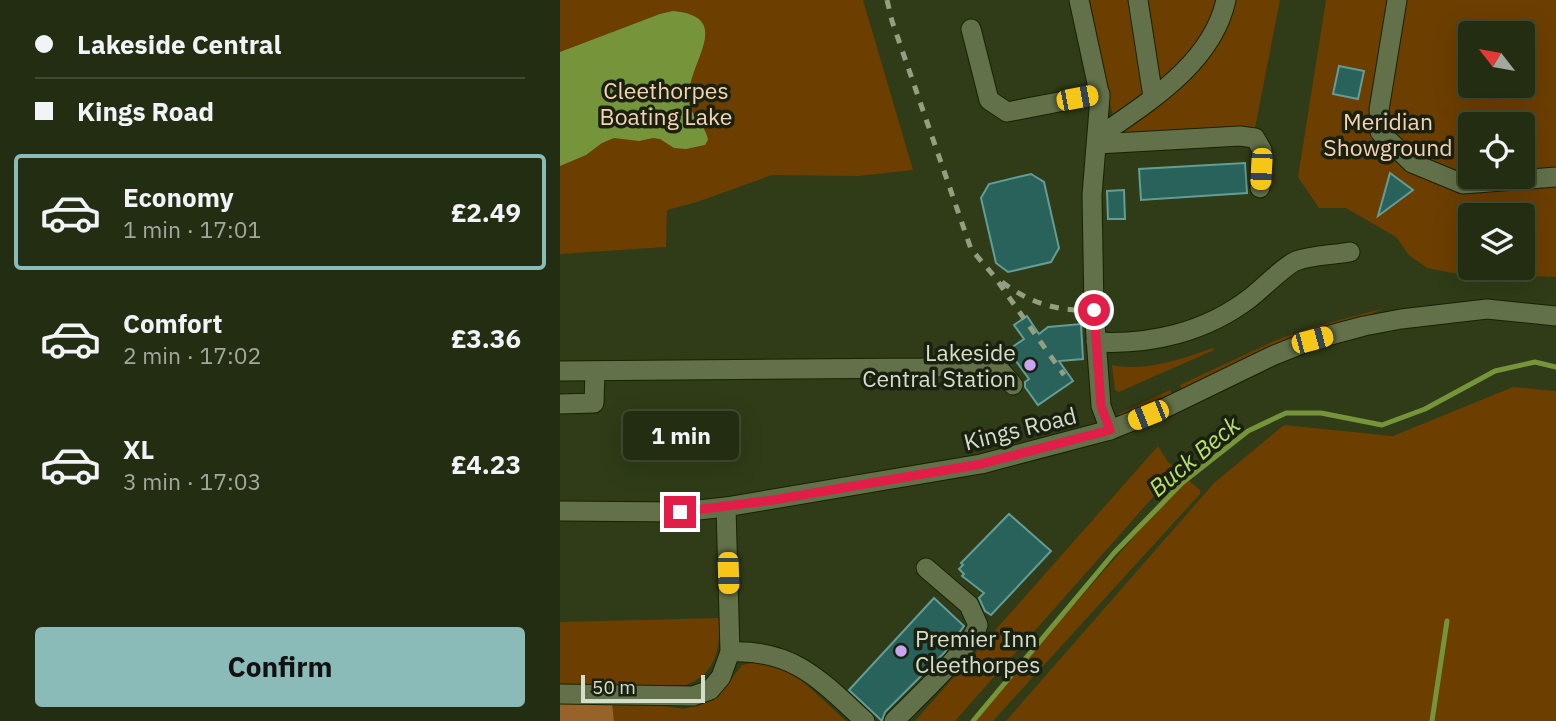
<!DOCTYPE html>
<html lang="en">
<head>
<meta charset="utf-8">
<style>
  :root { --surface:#232d11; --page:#2b351a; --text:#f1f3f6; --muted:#a3a89f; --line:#404931; --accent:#8bbbb9 }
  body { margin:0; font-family:"IBM Plex Sans",sans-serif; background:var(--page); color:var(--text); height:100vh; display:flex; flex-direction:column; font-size:26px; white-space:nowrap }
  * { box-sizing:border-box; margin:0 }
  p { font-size:23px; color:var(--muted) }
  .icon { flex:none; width:38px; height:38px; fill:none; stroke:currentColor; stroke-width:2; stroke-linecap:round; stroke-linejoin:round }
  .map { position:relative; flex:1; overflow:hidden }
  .drawer { display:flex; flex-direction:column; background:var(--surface); width:560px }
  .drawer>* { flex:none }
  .top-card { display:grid; align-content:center; height:154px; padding:0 35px; background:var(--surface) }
  .needle { width:46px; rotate:301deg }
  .tools { position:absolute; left:898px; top:21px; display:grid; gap:14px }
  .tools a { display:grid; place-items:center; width:77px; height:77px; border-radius:7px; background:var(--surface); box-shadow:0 7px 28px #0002,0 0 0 2px var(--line); font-size:35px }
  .scale { position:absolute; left:21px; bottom:18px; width:124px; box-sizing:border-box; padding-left:7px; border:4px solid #d5dec8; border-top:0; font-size:19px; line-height:24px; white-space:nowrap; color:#d5dec8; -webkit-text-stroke:5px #1b2111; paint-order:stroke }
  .end { position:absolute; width:32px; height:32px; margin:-16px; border:9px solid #e11d48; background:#fff; box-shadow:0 0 0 4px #fff }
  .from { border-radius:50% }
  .bubble { position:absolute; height:49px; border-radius:7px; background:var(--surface); box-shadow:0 7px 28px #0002,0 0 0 2px var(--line); font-size:23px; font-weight:700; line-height:49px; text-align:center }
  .car { position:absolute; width:21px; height:42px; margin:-21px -10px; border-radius:9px; box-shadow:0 0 5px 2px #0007; background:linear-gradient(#f5c518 24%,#345 0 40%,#f5c518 0 76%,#345 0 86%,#f5c518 0) }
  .top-card b { display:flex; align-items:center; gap:24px; height:66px; font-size:26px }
  .top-card b+b { border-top:2px solid var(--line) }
  .top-card i { width:18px; height:18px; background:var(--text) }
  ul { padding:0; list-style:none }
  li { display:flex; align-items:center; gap:21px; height:116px; margin:0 14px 10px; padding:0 21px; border:4px solid transparent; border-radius:7px }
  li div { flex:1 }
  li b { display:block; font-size:26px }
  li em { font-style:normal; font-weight:700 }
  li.selected { border-color:var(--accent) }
  li>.icon { width:63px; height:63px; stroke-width:1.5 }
  .primary-button { display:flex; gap:14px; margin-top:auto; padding:14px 35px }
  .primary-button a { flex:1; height:80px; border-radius:7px; background:var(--accent); color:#111; font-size:28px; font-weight:700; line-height:80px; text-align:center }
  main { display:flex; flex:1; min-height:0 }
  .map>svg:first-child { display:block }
</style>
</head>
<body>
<main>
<section class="drawer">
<div class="top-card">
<b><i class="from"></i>Lakeside Central</b>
<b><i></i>Kings Road</b>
</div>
<ul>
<li class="selected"><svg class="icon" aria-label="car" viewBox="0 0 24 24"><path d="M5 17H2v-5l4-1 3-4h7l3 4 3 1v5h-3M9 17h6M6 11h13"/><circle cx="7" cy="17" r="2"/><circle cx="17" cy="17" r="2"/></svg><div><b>Economy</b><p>1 min · 17:01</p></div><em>£2.49</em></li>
<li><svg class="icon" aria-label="car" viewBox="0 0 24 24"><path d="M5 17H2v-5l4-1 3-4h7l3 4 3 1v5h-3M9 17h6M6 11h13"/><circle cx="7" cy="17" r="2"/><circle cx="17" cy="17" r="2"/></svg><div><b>Comfort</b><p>2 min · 17:02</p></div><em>£3.36</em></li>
<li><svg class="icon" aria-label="car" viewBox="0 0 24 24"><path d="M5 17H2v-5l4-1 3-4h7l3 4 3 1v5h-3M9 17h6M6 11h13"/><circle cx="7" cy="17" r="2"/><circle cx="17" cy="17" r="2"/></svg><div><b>XL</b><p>3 min · 17:03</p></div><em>£4.23</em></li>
</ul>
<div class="primary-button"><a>Confirm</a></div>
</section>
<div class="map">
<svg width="996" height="721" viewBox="0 0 996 721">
  <rect width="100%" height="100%" fill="#2f3c17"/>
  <!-- green -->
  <g fill="#6c3e00" fill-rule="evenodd">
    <path d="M0,0H303L353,170L298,176L212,175L137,202L107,210L106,247L0,254Z"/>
    <path d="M530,0H720L695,128L557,138Z"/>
    <path d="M766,0H996V277L892,273L867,268L849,255L836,237L786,208H759L738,177ZM910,33H962V86H910ZM910,124H962V177H910ZM910,215H962V268H910Z"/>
    <path d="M825,308L623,393L620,385L714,341L753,327Z"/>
    <path d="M653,348L654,350L559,392L555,390L552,365C587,372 621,359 653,348Z"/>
    <path d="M953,387L996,391V721H446L654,483L724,425L833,436Z"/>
    <path d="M610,390L614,397L561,416L558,414Z"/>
    <path d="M598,446L608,462L617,470L395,721H355Z"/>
    <path d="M626,478L640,490V494L433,721H411Z"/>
    <path d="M160,618C159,649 158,672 126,685L0,686V622Z"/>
    <path d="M197,662L221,666L236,675L286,721H54L52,702L85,703L124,709L144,703L169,682L182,665Z"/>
  </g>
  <!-- forest -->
  <path fill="#976329" d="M52,702L54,721H0V703Z"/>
  <!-- water -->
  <path fill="#76953a" d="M113,11C178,17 124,66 129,102C131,117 146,125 148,140L145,145L126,149L114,148L100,139L93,138L79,141L54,138L42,143L26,155L0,166V52L100,14Z"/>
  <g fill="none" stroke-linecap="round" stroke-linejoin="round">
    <!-- stream -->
    <g stroke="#76953a" stroke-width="5">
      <path d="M413,721L554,553L622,483L688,431L726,413H761L822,425L865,409L935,371L975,362L996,367"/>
      <path d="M872,721L887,621"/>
    </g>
  </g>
  <!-- building -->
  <g fill="#28625b" stroke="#649d96" stroke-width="2">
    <path d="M779,66L804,71L798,99L773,94Z"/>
    <path d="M685,163L687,193L581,200L579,169Z"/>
    <path d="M830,173L853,190L818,216Z"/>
    <path d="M471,174L484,182L499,248L491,262L448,272L436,263L421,198L429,184Z"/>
    <path d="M564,190L565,219H548L547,191Z"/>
    <path d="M467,316L479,334L488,327L521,324L523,359L499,361L513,381L478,405L465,387V382L469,379L448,350L464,339L454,325Z"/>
    <path d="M449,514L491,551L431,615L425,611L419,598L424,593L402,576L404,574L399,569L403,565L401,563Z"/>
    <path d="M374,598L404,626L384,653L325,712L322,721L289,690Z"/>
  </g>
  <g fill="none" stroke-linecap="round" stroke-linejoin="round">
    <defs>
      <g id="minor">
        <path d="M519,0L540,97L532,195L534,310L541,406L550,430"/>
        <path d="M578,0L593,97"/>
        <path d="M837,0L819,110L820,132L852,163L903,184L996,177"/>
        <path d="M411,29L429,100L447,112L540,94"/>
        <path d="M538,137C588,102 652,64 666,0"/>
        <path d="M537,144L680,136L695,138L702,150L700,188"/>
        <path d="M536,342C591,345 646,332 690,298C702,289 725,265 736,261C752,255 773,255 790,252"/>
        <path d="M0,371L362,368L434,363L453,385"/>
        <path d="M0,404L34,403L35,371"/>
        <path d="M0,511L120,512L166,507L421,464L550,430L607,407L712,356L752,340L804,326L841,319L927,309L996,316"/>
        <path d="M170,652C234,649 261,681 305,721"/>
        <path d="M0,694L133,696L150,690L161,677L170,652L166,507"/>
        <path d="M334,721C355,700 409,650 418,625L409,605L366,568"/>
      </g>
    </defs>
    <!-- minor casing -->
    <use href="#minor" stroke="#172300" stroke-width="21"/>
    <!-- minor -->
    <use href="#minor" stroke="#62714a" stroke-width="19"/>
    <!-- rail -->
    <g stroke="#939e82" stroke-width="5" stroke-dasharray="9 9" stroke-linecap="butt">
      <path d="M327,0L332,21L411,249L434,276L504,375"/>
      <path d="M442,282C466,300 489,309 519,310"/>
    </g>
  </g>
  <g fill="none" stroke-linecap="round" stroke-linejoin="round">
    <!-- route -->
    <path stroke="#e11d48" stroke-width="9" d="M120,512L213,500L421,464L550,430L541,406L534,310"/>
  </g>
  <!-- markers -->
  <g fill="#c8a6ef" stroke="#1b2111" stroke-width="2.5">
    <circle cx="470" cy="365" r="7"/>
    <circle cx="341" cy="651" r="7"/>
  </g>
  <g text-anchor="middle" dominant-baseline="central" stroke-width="7" stroke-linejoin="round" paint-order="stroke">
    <!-- park labels -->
    <g font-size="23" fill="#f8d3b1" stroke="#1b2111">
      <text x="106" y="90">Cleethorpes<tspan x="106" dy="26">Boating Lake</tspan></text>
      <text x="828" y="121">Meridian<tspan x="828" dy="26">Showground</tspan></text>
    </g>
    <!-- poi labels -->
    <g font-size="23" fill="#d5dec8" stroke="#1b2111" text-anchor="end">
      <text x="456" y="352">Lakeside<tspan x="456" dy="26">Central Station</tspan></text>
      <text x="355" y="638" text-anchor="start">Premier Inn<tspan x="355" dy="26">Cleethorpes</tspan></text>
    </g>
    <!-- street labels -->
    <g font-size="23" fill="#d5dec8" stroke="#1b2111">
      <text transform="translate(460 428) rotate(-14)">Kings Road</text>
    </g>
    <!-- water labels -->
    <g font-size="24" font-style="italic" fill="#b8e26b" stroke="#1b2111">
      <text transform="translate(634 456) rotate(-40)">Buck Beck</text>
    </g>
  </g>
</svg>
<div class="tools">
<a><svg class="needle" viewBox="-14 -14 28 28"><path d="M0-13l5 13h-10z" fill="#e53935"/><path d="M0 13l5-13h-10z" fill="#a3a89f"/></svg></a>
<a><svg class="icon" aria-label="locate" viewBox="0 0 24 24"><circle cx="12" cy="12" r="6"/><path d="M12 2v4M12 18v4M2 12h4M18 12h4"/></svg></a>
<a><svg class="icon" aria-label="layers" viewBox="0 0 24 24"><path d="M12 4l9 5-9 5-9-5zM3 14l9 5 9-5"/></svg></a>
</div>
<div class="scale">50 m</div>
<i class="end from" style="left:534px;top:310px"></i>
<i class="end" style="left:120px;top:512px"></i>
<div class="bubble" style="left:63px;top:411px;width:116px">1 min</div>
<i class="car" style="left:517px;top:98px;rotate:79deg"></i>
<i class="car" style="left:701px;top:169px;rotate:183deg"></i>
<i class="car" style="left:752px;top:340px;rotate:75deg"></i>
<i class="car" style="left:588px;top:415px;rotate:248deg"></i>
<i class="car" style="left:168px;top:573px;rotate:178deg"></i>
</div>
</main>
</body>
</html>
